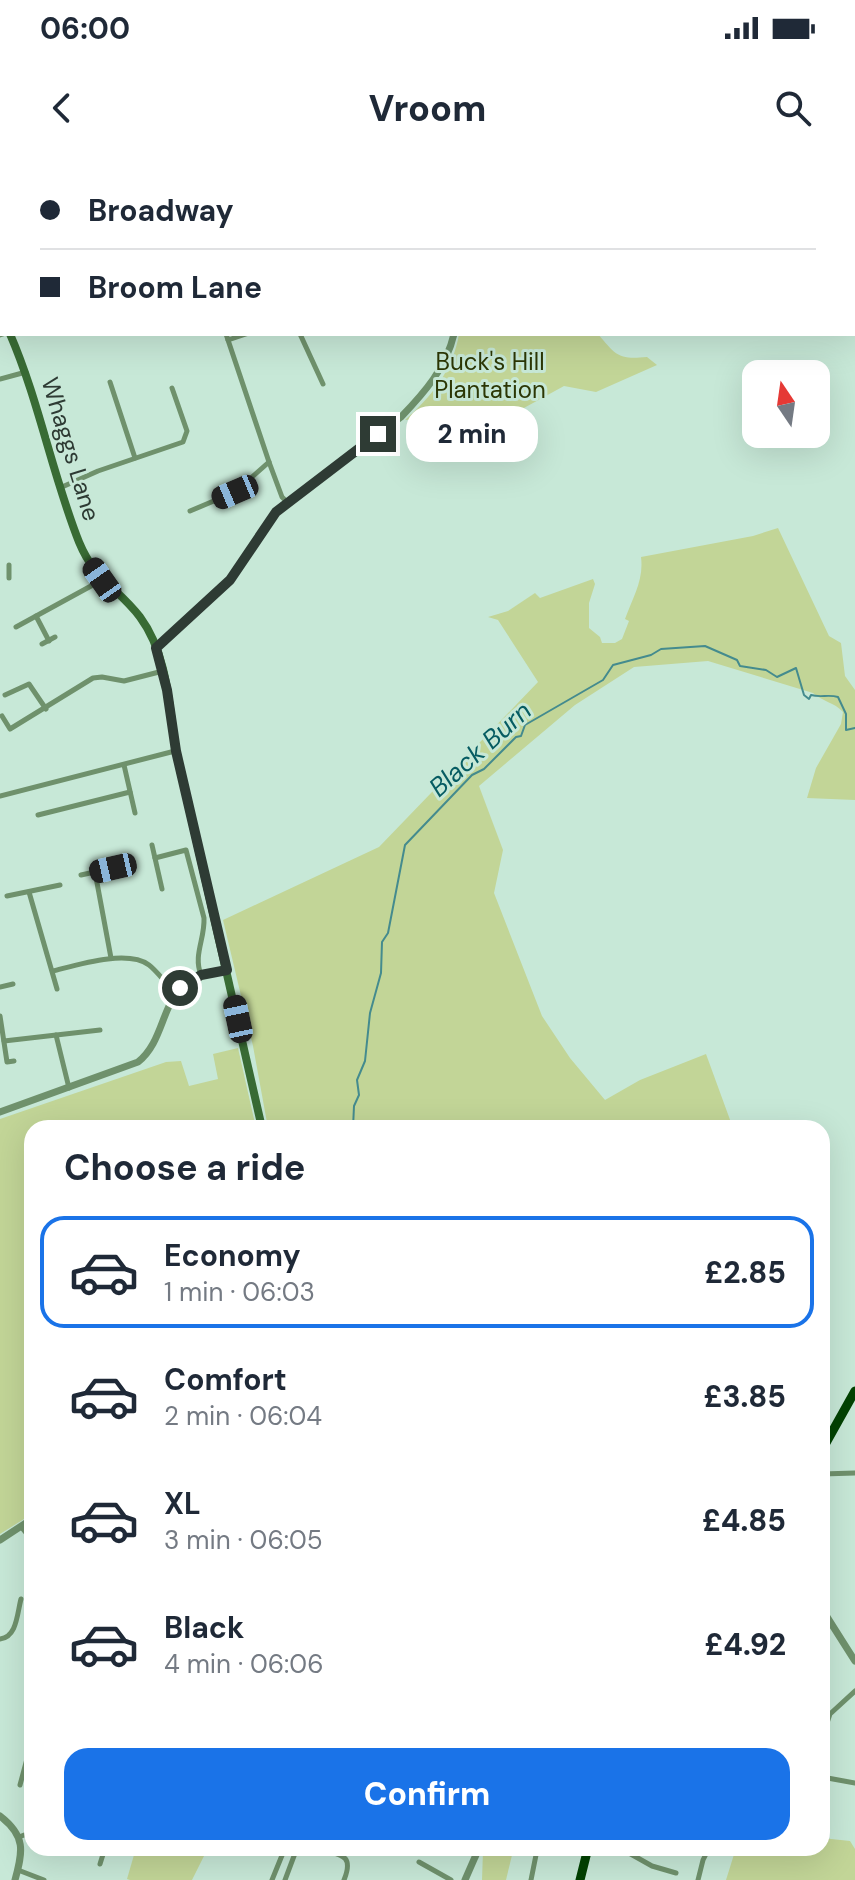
<!DOCTYPE html>
<html lang="en">
<head>
<meta charset="utf-8">
<style>
  :root { --surface:#fff; --page:#f2f2f3; --text:#1f2937; --muted:#747a83; --line:#e0e1e3; --accent:#1a73e8 }
  body { margin:0; font-family:"DM Sans",sans-serif; background:var(--page); color:var(--text); height:100vh; display:flex; flex-direction:column; font-size:30px; white-space:nowrap }
  * { box-sizing:border-box; margin:0 }
  p { font-size:26px; color:var(--muted) }
  .icon { flex:none; width:44px; height:44px; fill:none; stroke:currentColor; stroke-width:2; stroke-linecap:round; stroke-linejoin:round }
  .map { position:relative; flex:1; overflow:hidden }
  .drawer { position:absolute; left:24px; top:960px; width:806px; height:736px; display:flex; flex-direction:column; background:var(--surface); border-radius:24px; box-shadow:0 8px 32px #0002 }
  .drawer>* { flex:none }
  .guide { position:absolute; left:0px; top:0px; width:856px; height:176px; box-shadow:0 8px 32px #0002; display:grid; align-content:center; height:176px; padding:0 40px; background:var(--surface) }
  .needle { width:52px; rotate:347deg }
  .fabs { position:absolute; left:742px; top:200px; display:grid; gap:16px }
  .fabs a { display:grid; place-items:center; width:88px; height:88px; border-radius:16px; background:var(--surface); box-shadow:0 8px 32px #0002; font-size:40px }
  .end { position:absolute; width:36px; height:36px; margin:-18px; border:10px solid #2e3b34; background:#fff; box-shadow:0 0 0 4px #fff }
  .from { border-radius:50% }
  .bubble { position:absolute; height:56px; border-radius:24px; background:var(--surface); box-shadow:0 8px 32px #0002; font-size:26px; font-weight:800; line-height:56px; text-align:center }
  .car { position:absolute; width:24px; height:48px; margin:-24px -12px; border-radius:10px; box-shadow:0 0 6px 2px #0007; background:linear-gradient(#222 24%,#8ab4d8 0 40%,#222 0 76%,#8ab4d8 0 86%,#222 0) }
  .guide b { display:flex; align-items:center; gap:28px; height:76px; font-size:30px }
  .guide b+b { border-top:2px solid var(--line) }
  .guide i { width:20px; height:20px; background:var(--text) }
  ul { padding:0; list-style:none }
  li { display:flex; align-items:center; gap:24px; height:112px; margin:0 16px 12px; padding:0 24px; border:4px solid transparent; border-radius:24px }
  li div { flex:1 }
  li b { display:block; font-size:30px }
  li em { font-style:normal; font-weight:800 }
  li.active { border-color:var(--accent) }
  li>.icon { width:72px; height:72px; stroke-width:1.5 }
  h2 { padding:0 40px; font-size:36px; line-height:96px }
  .cta { display:flex; gap:16px; margin-top:auto; padding:16px 40px }
  .cta a { flex:1; height:92px; border-radius:24px; background:var(--accent); color:#fff; font-size:32px; font-weight:800; line-height:92px; text-align:center }
  .status { display:flex; justify-content:space-between; align-items:center; height:56px; padding:0 40px; background:var(--surface); direction:ltr }
  .status svg { height:22px; fill:currentColor }
  header { display:flex; justify-content:space-between; align-items:center; height:104px; padding:0 40px; background:var(--surface); font-size:36px; font-weight:800 }
  .map>svg:first-child { display:block }
</style>
</head>
<body>
<div class="status"><b>06:00</b><svg viewBox="0 0 49 12"><path d="M0 12V9h3v3zM5 12V6h3v6zM10 12V3h3v9zM15 12V0h3v12zM26 1h20v11H26zM47 4h2v5h-2z"/></svg></div>
<header><svg class="icon" aria-label="back" viewBox="0 0 24 24"><path d="M15 5l-7 7 7 7"/></svg>Vroom<svg class="icon" aria-label="search" viewBox="0 0 24 24"><circle cx="10" cy="10" r="6"/><path d="M15 15l6 6"/></svg></header>
<div class="map">
<svg width="855" height="1720" viewBox="0 0 855 1720">
  <rect width="100%" height="100%" fill="#c7e8d7"/>
  <!-- green -->
  <g fill="#c2d597">
    <path d="M459,174H598C616,195 618,200 647,197L657,205L596,232L564,226L513,254L405,260C432,236 453,210 459,174Z"/>
    <path d="M778,368L829,476L841,483L845,516L855,530V640L807,638L816,608L841,564L843,552C834,542 823,542 813,533L708,501L634,507L575,545L479,626L503,690L494,733L542,856L570,898L605,940L640,920L706,894L733,968H268L253,886L223,760L379,687L538,522L498,460L488,457L508,451L535,433L540,438L593,419L595,424L589,443V468L600,477L602,483H615L622,479L629,461L625,459C633,437 644,420 641,397L753,376Z"/>
    <path d="M238,888L256,968H32V1354L0,1374V959L166,902L181,901L189,926L218,919L213,894Z"/>
    <path d="M822,1678L850,1681L855,1689V1720H726L736,1688H822Z"/>
    <path d="M136,1688H208L192,1720H130L127,1719Z"/>
    <path d="M483,1691L512,1695L506,1720H482Z"/>
  </g>
  <g fill="none" stroke-linecap="round" stroke-linejoin="round">
    <!-- stream -->
    <path stroke="#448b8e" stroke-width="2" d="M353,968L354,946L359,935L357,920L365,901L370,853L381,813L382,782L388,773L405,685L472,615L484,609L516,577L521,576L525,565L603,520L613,505L651,495L661,489L705,486L737,500L740,506L766,510L777,517L796,508L804,535L809,539L811,535C821,538 828,534 838,537L846,554V570L855,568"/>
    <!-- minor -->
    <g stroke="#6f916c" stroke-width="5">
      <path d="M165,0V2"/>
      <path d="M452,0L453,2"/>
      <path d="M323,2L327,0"/>
      <path d="M466,2L471,0"/>
      <path d="M226,174L269,302L282,337L287,342"/>
      <path d="M300,174L323,224"/>
      <path d="M0,175L3,174"/>
      <path d="M228,180L246,174"/>
      <path d="M0,219L26,212"/>
      <path d="M110,222L135,298"/>
      <path d="M62,327L98,311L183,282L187,271L172,228"/>
      <path d="M190,351L235,332L269,302"/>
      <path d="M9,418V405"/>
      <path d="M36,456L49,481"/>
      <path d="M16,467L102,420"/>
      <path d="M42,484L55,477"/>
      <path d="M5,535L29,524L46,549"/>
      <path d="M2,556L10,569L93,518L102,517L124,521L163,511"/>
      <path d="M124,605L135,653"/>
      <path d="M0,636L175,591"/>
      <path d="M38,655L130,632"/>
      <path d="M152,685L162,729"/>
      <path d="M155,698L186,690L204,758C205,779 193,795 201,815"/>
      <path d="M95,712L111,798"/>
      <path d="M81,715L113,708"/>
      <path d="M29,732L57,829"/>
      <path d="M7,736L60,725"/>
      <path d="M53,811C77,805 127,789 149,805C157,811 167,825 176,833"/>
      <path d="M0,827L13,824"/>
      <path d="M0,856L7,902L14,901"/>
      <path d="M56,875L69,928"/>
      <path d="M4,881L100,870"/>
      <path d="M822,1314L855,1313"/>
      <path d="M22,1368L32,1380"/>
      <path d="M0,1479C17,1477 17,1454 21,1439"/>
      <path d="M822,1578L830,1554L855,1531"/>
      <path d="M822,1617L855,1623"/>
      <path d="M20,1625L27,1599L32,1600"/>
      <path d="M19,1677L32,1672"/>
      <path d="M317,1688C339,1695 355,1693 344,1720"/>
      <path d="M620,1688L652,1706L676,1713"/>
      <path d="M230,1692L232,1688"/>
      <path d="M419,1702L451,1720"/>
      <path d="M100,1704L105,1688"/>
      <path d="M18,1710L44,1720"/>
      <path d="M272,1720L285,1688"/>
      <path d="M285,1720L297,1688"/>
      <path d="M531,1720L536,1695L542,1688"/>
      <path d="M698,1720L703,1700L709,1688"/>
    </g>
    <!-- tertiary -->
    <g stroke="#6f916c" stroke-width="7">
      <path d="M397,0L398,2"/>
      <path d="M156,488L230,420L276,352L401,257C425,232 446,208 454,174"/>
      <path d="M0,952L138,902C167,879 160,834 195,818C205,813 216,812 227,810"/>
      <path d="M0,1380L32,1359"/>
      <path d="M822,1449L855,1501"/>
      <path d="M0,1656C26,1676 23,1691 15,1720"/>
      <path d="M465,1720L479,1688"/>
    </g>
    <!-- secondary -->
    <g stroke="#386b34" stroke-width="8">
      <path d="M0,152L2,157"/>
      <path d="M10,174C39,241 52,314 79,382C95,421 117,427 140,457C168,495 169,547 176,591L262,968"/>
    </g>
    <!-- trunk -->
    <g stroke="#024202" stroke-width="9">
      <path d="M822,1290L855,1231"/>
      <path d="M580,1720L588,1688"/>
    </g>
  </g>
  <g fill="none" stroke-linecap="round" stroke-linejoin="round">
    <!-- route -->
    <path stroke="#2e3b34" stroke-width="10" d="M180,828L201,815L227,810L176,591L167,530L156,488L230,420L276,352L378,274"/>
  </g>
  <g text-anchor="middle" dominant-baseline="central" stroke-width="6" stroke-linejoin="round" paint-order="stroke">
    <!-- park labels -->
    <g font-size="24" fill="#2c3705" stroke="#c7e8d7">
      <text x="490" y="201">Buck's Hill<tspan x="490" dy="28">Plantation</tspan></text>
    </g>
    <!-- street labels -->
    <g font-size="24" fill="#2e3b34" stroke="#c7e8d7">
      <text transform="translate(71 289) rotate(73)">Whaggs Lane</text>
    </g>
    <!-- water labels -->
    <g font-size="26" font-style="italic" fill="#065c62" stroke="#c7e8d7">
      <text transform="translate(480 589) rotate(-42)">Black Burn</text>
    </g>
  </g>
</svg>
<div class="fabs">
<a><svg class="needle" viewBox="-14 -14 28 28"><path d="M0-13l5 13h-10z" fill="#e53935"/><path d="M0 13l5-13h-10z" fill="#747a83"/></svg></a>
</div>
<i class="end from" style="left:180px;top:828px"></i>
<i class="end" style="left:378px;top:274px"></i>
<div class="bubble" style="left:406px;top:246px;width:132px">2 min</div>
<i class="car" style="left:235px;top:332px;rotate:247deg"></i>
<i class="car" style="left:102px;top:420px;rotate:325deg"></i>
<i class="car" style="left:113px;top:708px;rotate:257deg"></i>
<i class="car" style="left:238px;top:859px;rotate:348deg"></i>
<div class="guide">
<b><i class="from"></i>Broadway</b>
<b><i></i>Broom Lane</b>
</div>
<section class="drawer">
<h2>Choose a ride</h2>
<ul>
<li class="active"><svg class="icon" aria-label="car" viewBox="0 0 24 24"><path d="M5 17H2v-5l4-1 3-4h7l3 4 3 1v5h-3M9 17h6M6 11h13"/><circle cx="7" cy="17" r="2"/><circle cx="17" cy="17" r="2"/></svg><div><b>Economy</b><p>1 min · 06:03</p></div><em>£2.85</em></li>
<li><svg class="icon" aria-label="car" viewBox="0 0 24 24"><path d="M5 17H2v-5l4-1 3-4h7l3 4 3 1v5h-3M9 17h6M6 11h13"/><circle cx="7" cy="17" r="2"/><circle cx="17" cy="17" r="2"/></svg><div><b>Comfort</b><p>2 min · 06:04</p></div><em>£3.85</em></li>
<li><svg class="icon" aria-label="car" viewBox="0 0 24 24"><path d="M5 17H2v-5l4-1 3-4h7l3 4 3 1v5h-3M9 17h6M6 11h13"/><circle cx="7" cy="17" r="2"/><circle cx="17" cy="17" r="2"/></svg><div><b>XL</b><p>3 min · 06:05</p></div><em>£4.85</em></li>
<li><svg class="icon" aria-label="car" viewBox="0 0 24 24"><path d="M5 17H2v-5l4-1 3-4h7l3 4 3 1v5h-3M9 17h6M6 11h13"/><circle cx="7" cy="17" r="2"/><circle cx="17" cy="17" r="2"/></svg><div><b>Black</b><p>4 min · 06:06</p></div><em>£4.92</em></li>
</ul>
<div class="cta"><a>Confirm</a></div>
</section>
</div>
</body>
</html>
